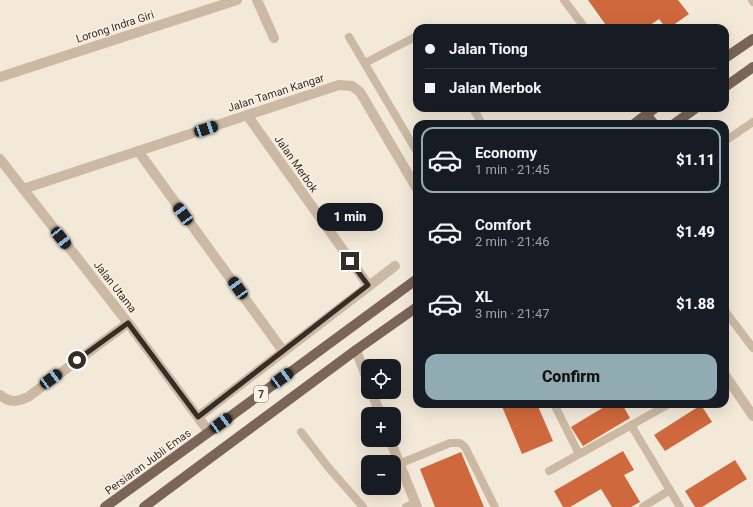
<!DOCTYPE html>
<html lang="en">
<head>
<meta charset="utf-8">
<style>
  :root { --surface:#171b24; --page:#242831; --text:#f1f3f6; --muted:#9ea1a6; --line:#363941; --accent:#90abb1 }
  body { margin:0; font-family:Roboto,sans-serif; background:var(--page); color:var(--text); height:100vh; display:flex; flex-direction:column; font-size:15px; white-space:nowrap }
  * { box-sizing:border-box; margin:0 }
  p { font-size:13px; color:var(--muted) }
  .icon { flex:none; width:22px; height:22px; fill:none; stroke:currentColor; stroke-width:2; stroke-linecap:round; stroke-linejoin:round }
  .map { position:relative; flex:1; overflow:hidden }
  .side { position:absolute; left:413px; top:120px; width:316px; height:288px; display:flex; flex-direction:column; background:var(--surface); border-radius:12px; box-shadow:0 4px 16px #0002 }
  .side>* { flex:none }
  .top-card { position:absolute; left:413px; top:24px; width:316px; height:88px; border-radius:12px; box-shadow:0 4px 16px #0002; display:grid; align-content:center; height:88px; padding:0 12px; background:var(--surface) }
  .fabs { position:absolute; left:361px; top:359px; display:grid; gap:8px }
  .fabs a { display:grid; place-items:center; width:40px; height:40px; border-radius:8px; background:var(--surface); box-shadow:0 4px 16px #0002; font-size:20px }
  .end { position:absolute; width:18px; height:18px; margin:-9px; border:5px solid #372d27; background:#fff; box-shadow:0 0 0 2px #fff }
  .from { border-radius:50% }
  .bubble { position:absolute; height:28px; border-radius:12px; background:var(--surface); box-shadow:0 4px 16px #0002; font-size:13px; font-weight:800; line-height:28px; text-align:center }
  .car { position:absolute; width:12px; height:24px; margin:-12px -6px; border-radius:5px; box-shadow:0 0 3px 1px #0007; background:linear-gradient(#222 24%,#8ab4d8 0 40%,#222 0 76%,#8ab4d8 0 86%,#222 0) }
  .top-card b { display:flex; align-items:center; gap:14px; height:38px; font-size:15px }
  .top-card b+b { border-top:1px solid var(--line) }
  .top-card i { width:10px; height:10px; background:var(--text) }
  ul { padding:7px 0 0; list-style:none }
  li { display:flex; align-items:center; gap:12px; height:66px; margin:0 8px 6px; padding:0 4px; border:2px solid transparent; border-radius:12px }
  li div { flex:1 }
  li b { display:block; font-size:15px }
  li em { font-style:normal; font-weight:800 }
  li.active { border-color:var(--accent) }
  li>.icon { width:36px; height:36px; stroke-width:1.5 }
  .action { display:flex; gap:8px; margin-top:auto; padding:8px 12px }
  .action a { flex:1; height:46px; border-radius:12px; background:var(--accent); color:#111; font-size:16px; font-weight:800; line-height:46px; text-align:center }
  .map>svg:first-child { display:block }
</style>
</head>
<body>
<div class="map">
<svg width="753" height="507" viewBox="0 0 753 507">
  <rect width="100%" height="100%" fill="#f3e9d9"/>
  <!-- building -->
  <g fill="#cf683c">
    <path d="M588,0H678L689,14L669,28H666L659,19L646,28H608Z"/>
    <path d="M501,404H537L553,441L522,454Z"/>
    <path d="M609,404H622L630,418L583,446L571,427Z"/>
    <path d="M701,405L712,422L665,451L654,435Z"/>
    <path d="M623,451L634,470L624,475L640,502L631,507H612L601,489L570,507H563L554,491Z"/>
    <path d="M461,452L484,507H435L420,469Z"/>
    <path d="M735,460L747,479L702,507H695L685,491Z"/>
  </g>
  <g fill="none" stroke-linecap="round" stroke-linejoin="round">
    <!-- service -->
    <g stroke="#ccb9a4" stroke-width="8">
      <path d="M564,0L585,28"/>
      <path d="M752,0L753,2"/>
      <path d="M349,37L417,152"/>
      <path d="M365,63L417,36"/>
      <path d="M473,108L482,124"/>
      <path d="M725,141L753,122"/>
      <path d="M725,311L753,348"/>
      <path d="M554,404L579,454"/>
      <path d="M631,425L680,507"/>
      <path d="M301,432L328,467L363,507"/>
      <path d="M399,464L450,443H460L465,447L495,507"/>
      <path d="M549,471L669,404"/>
      <path d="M406,507L415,503"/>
      <path d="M643,507L670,490"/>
    </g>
    <!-- minor -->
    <g stroke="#ccb9a4" stroke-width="10">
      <path d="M257,0L274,38"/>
      <path d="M0,77L237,0"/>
      <path d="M247,115L368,285"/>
      <path d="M138,151L283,351"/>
      <path d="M0,159L128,323L209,432"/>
      <path d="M23,189L339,85L352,86L360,92L417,189"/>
      <path d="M725,375L753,416"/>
      <path d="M0,395C10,403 17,402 28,397L128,323"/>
      <path d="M198,417L395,266"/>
    </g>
    <!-- tertiary -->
    <g stroke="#ccb9a4" stroke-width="10">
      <path d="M356,350L368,381"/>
      <path d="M372,392L380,414"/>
      <path d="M390,440L417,507"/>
    </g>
    <!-- primary -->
    <g stroke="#7a6556" stroke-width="10">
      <path d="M725,58L753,39"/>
      <path d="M725,87L753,67"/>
      <path d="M646,114L654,124"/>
      <path d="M634,124L655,108"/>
      <path d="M674,124L696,108"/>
      <path d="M105,507L209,432L417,279"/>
      <path d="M144,507L356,350L417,307"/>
    </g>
  </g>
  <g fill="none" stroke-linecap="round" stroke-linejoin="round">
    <!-- route -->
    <path stroke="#372d27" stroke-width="5" d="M77,360L128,323L198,417L368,285L350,261"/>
  </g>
  <g text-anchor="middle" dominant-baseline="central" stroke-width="3" stroke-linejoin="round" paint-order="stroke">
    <!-- shield labels -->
    <rect fill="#fbf2e6" stroke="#726860" stroke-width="1" x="254" y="386" width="14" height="16" rx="3"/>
    <g font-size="10" font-weight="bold" fill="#372d27">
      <text x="261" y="394">7</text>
    </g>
    <!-- street labels -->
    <g font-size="11" fill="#372d27" stroke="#fbf2e6">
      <text transform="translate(115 27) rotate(-18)">Lorong Indra Giri</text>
      <text transform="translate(276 93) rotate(-18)">Jalan Taman Kangar</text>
      <text transform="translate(296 164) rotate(55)">Jalan Merbok</text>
      <text transform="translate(115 287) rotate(52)">Jalan Utama</text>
      <text transform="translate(148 462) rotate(-36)">Persiaran Jubli Emas</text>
    </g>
  </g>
</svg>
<div class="fabs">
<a><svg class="icon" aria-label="locate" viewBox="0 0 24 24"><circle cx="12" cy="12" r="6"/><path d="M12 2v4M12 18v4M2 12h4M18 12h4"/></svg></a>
<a>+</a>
<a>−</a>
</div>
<i class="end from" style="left:77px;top:360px"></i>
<i class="end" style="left:350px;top:261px"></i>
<div class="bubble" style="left:317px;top:203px;width:66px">1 min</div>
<i class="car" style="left:206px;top:129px;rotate:72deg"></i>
<i class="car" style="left:183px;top:214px;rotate:324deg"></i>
<i class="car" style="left:61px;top:238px;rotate:142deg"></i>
<i class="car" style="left:238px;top:288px;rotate:324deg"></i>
<i class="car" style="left:282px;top:378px;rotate:54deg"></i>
<i class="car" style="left:51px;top:379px;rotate:54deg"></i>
<i class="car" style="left:221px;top:423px;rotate:54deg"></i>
<div class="top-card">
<b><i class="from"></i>Jalan Tiong</b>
<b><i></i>Jalan Merbok</b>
</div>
<section class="side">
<ul>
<li class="active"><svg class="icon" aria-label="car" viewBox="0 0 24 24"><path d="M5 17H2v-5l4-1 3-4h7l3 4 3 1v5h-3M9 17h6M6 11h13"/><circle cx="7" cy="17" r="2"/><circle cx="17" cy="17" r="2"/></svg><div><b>Economy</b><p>1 min · 21:45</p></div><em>$1.11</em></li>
<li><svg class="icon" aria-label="car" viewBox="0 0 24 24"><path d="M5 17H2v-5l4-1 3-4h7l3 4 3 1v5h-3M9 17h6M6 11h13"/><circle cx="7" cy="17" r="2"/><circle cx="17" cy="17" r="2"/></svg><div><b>Comfort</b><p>2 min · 21:46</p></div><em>$1.49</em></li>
<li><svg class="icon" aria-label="car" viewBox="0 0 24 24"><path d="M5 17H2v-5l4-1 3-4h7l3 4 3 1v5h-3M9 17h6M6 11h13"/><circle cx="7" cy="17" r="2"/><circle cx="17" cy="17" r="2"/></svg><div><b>XL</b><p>3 min · 21:47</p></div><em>$1.88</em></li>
</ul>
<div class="action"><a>Confirm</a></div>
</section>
</div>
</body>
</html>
